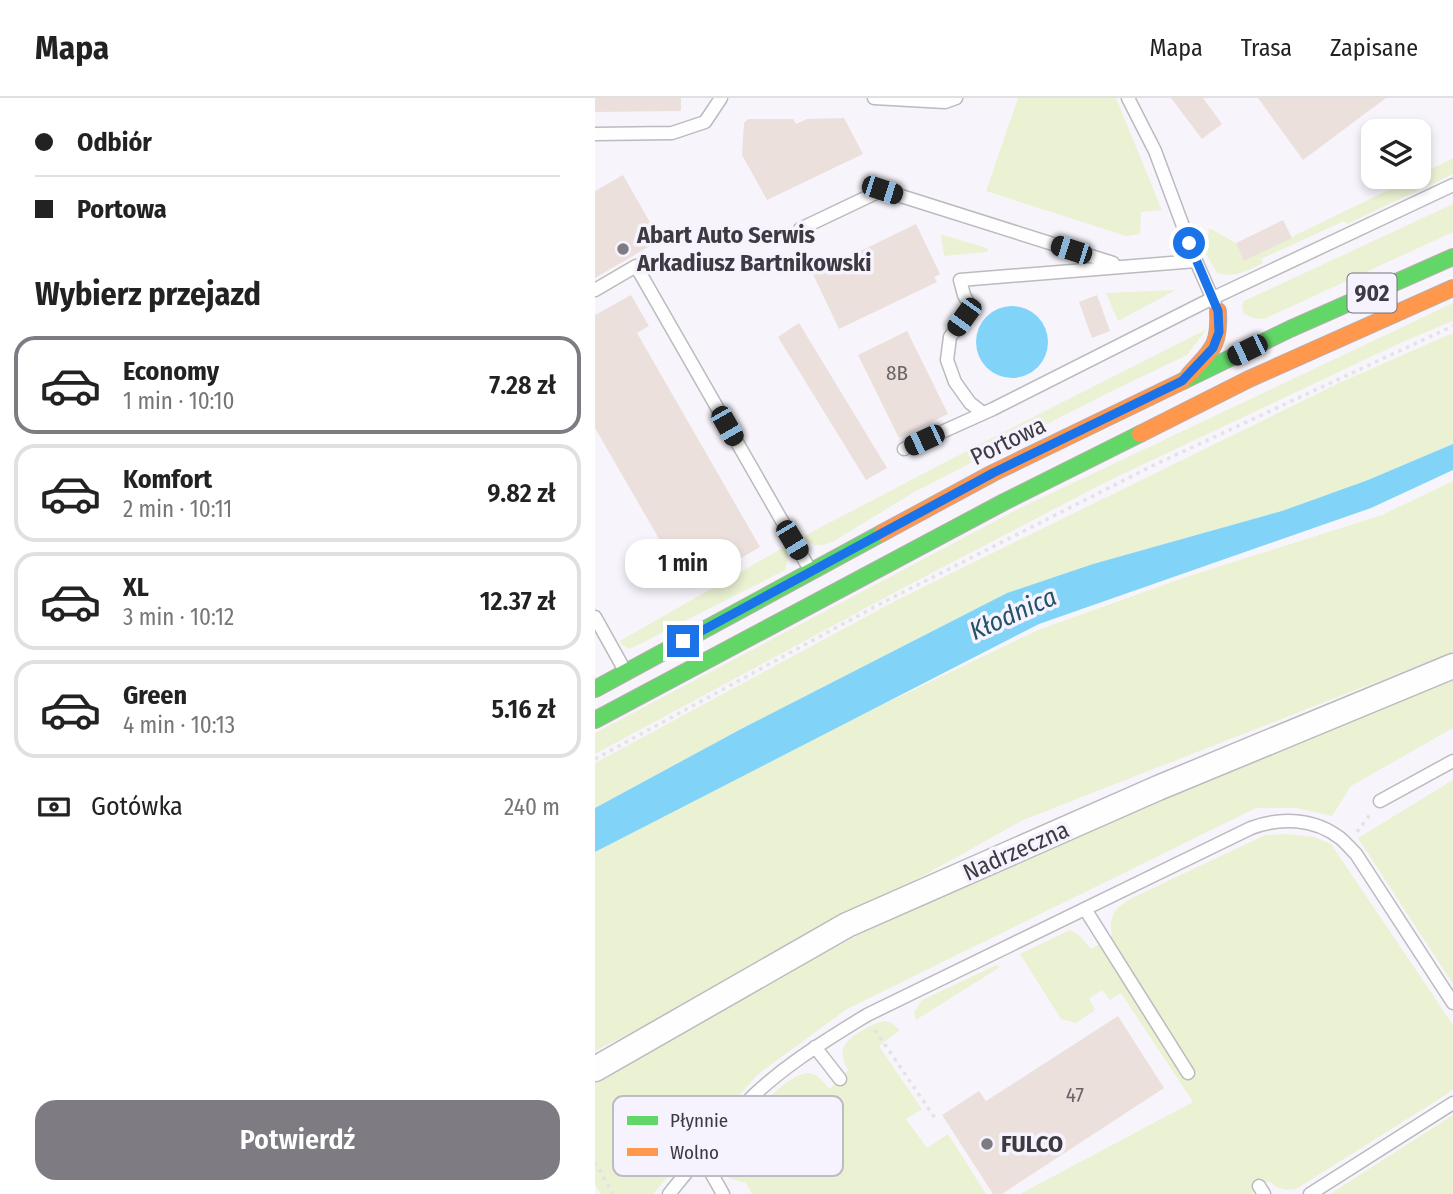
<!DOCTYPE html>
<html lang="pl">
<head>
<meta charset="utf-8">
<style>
  :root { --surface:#fff; --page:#f2f2f2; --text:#222; --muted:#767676; --line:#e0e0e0; --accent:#7e7c82 }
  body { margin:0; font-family:"Fira Sans Condensed",sans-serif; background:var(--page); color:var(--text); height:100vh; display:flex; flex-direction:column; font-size:26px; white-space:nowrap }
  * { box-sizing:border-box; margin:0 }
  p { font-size:23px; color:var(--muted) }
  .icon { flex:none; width:38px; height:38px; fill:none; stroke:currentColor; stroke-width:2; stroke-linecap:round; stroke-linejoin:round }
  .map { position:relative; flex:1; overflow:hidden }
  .drawer { display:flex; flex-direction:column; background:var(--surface); width:595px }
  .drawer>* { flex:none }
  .guide { display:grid; align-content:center; height:154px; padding:0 35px; background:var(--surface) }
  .controls { position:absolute; left:766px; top:21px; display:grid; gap:14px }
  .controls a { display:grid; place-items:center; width:70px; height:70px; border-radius:14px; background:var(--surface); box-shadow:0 4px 10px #0003; font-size:35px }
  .end { position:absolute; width:32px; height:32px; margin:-16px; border:9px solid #1a73e8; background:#fff; box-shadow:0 0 0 4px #fff }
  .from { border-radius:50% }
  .bubble { position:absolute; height:49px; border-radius:21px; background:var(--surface); box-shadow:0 4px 10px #0003; font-size:23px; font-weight:600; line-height:49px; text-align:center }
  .car { position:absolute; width:21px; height:42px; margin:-21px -10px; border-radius:9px; box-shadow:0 0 5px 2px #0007; background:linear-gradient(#222 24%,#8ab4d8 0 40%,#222 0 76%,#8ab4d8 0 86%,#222 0) }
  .guide b { display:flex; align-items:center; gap:24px; height:66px; font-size:26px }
  .guide b+b { border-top:2px solid var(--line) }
  .guide i { width:18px; height:18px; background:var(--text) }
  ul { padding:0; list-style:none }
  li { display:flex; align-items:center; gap:21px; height:98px; margin:0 14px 10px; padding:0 21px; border:4px solid var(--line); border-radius:21px }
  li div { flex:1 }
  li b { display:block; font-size:26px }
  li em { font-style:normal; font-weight:600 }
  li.on { border-color:var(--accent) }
  li>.icon { width:63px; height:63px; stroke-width:1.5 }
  h2 { padding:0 35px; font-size:32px; line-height:84px }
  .pay { display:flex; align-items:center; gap:18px; height:77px; padding:0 35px; font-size:26px }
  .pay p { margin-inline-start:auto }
  .cta { display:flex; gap:14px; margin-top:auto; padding:14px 35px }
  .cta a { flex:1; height:80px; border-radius:21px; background:var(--accent); color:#fff; font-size:28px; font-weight:600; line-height:80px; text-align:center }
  header { display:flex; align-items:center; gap:42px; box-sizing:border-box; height:98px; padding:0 35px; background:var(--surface); border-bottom:2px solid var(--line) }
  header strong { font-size:33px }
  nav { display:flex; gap:38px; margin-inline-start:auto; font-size:24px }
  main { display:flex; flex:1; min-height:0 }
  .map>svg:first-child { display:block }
</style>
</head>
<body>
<header>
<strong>Mapa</strong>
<nav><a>Mapa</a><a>Trasa</a><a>Zapisane</a></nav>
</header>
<main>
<section class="drawer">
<div class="guide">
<b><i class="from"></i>Odbiór</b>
<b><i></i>Portowa</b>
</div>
<h2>Wybierz przejazd</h2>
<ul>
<li class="on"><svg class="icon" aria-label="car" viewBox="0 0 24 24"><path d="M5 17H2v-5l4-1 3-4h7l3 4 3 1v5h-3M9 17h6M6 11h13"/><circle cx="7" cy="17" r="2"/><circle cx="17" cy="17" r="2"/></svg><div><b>Economy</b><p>1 min · 10:10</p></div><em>7.28 zł</em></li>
<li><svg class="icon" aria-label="car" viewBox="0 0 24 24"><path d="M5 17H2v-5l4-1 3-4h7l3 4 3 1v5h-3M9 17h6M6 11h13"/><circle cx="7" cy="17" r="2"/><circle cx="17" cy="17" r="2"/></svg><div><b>Komfort</b><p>2 min · 10:11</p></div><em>9.82 zł</em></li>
<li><svg class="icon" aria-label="car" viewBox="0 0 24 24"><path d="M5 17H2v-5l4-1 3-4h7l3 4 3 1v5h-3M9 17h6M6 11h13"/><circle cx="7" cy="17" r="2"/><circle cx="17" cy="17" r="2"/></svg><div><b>XL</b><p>3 min · 10:12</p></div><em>12.37 zł</em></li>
<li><svg class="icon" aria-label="car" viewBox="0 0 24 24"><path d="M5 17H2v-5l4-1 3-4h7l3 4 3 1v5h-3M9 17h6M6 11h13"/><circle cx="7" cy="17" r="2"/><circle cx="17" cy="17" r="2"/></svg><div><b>Green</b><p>4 min · 10:13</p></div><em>5.16 zł</em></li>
</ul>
<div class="pay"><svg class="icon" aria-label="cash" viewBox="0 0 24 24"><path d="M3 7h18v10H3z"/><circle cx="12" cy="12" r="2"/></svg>Gotówka<p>240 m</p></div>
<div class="cta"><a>Potwierdź</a></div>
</section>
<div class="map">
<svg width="858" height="1096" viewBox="0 0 858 1096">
  <rect width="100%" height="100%" fill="#f7f5fb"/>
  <!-- green -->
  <g fill="#eaf2d3">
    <path d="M423,0H521L567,112L546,114L545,136L531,138L391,93Z"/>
    <path d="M858,60V76L752,126L749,123L666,161L668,165C652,173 640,180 622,175L611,156L614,130L641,145L649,162L820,79H824V77Z"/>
    <path d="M858,106V134L669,221L658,220L649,216L647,208L649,203Z"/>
    <path d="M346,137H348L392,150L393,152L392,154L349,158Z"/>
    <path d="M581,192L523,223L511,195Z"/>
    <path d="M858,205V223L803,246L511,384L308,490L0,656V635L425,410Z"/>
    <path d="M612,231L592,257L515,294L321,393L239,443C226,448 221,450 209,441L211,437L385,346Z"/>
    <path d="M858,235V346L773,382L687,413L498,466L412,495L146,631L0,710V665L302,502L746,284Z"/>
    <path d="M858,383V554L428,722L148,878L0,953V754L239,630L443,532L594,478L787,417Z"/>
    <path d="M191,448L194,455L190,472L35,551L27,547L25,543Z"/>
    <path d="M858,577V630L756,688L737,718L702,710H661L252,911L162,977L58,1096H6L0,1087V985L97,926L274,831L486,731Z"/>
    <path d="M858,682V886L763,740Z"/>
    <path d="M692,736L719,739L736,746L858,927V991L852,996L701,1091C689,1093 683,1091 674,1083L656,1096H425L598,1004L526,895L515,902L507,892L494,900L500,912L481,925L466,921L425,856L475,832L484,837L496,851L517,838C513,818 519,811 535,801L670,737Z"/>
    <path d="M401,867L405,869L321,922L319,915L327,902Z"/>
    <path d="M289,923L297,925L305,932L284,948L327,1011L311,1021L332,1050L353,1036L391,1096H157L151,1085L133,1080L121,1061L122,1057C135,1038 192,973 214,975C224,976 228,985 235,991L253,972C241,952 250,942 268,932C275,928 281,925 289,923Z"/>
    <path d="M858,1017V1096H735Z"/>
  </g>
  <!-- water -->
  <g fill="#81d4f8">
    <circle cx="417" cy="244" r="36"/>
    <path d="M858,346V372L776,410L444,526L0,754V710L146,631L412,495L498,466L687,413L773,382Z"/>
  </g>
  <!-- building -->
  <g fill="#ebe0dc">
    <path d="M0,0H86V13L0,14Z"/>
    <path d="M576,0H608L627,26L607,41Z"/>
    <path d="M663,0H791L708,62Z"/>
    <path d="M249,20L268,56L172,102L147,57L149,25L153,21H198L201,26L212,21Z"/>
    <path d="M28,77L65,142L0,180V93Z"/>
    <path d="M688,122L697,140L649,163L641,145Z"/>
    <path d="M321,126L345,176L339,179L342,184L244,231L218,176Z"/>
    <path d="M36,197L54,228L42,235L165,449L93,491L0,330V217Z"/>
    <path d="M502,197L515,233L497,240L484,204Z"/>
    <path d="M204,225L292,370L271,382L183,239Z"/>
    <path d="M312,233L353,316L304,340L263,257Z"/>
    <path d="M523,918L569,990L407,1096H398L347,1017L384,993L391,1003Z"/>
  </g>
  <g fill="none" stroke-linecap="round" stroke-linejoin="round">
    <defs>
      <g id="lane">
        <path d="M279,0L350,4L361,0"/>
        <path d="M533,0L560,53L601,163L620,206"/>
        <path d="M0,36L77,35L110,24L126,0"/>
        <path d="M205,131L287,92L518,165"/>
        <path d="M0,192L41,168L214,470"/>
        <path d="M388,315L375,305L360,284L352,262L355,239L376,210L369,197L365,182L601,163"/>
        <path d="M309,351L398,311L618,200L858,87"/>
        <path d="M0,519L29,571"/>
        <path d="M785,703L858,663"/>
        <path d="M490,811L593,975"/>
        <path d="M220,949L245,981"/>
        <path d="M106,1057L128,1096"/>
        <path d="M664,1088L669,1096"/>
        <path d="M74,1096C98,1067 121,1037 147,1009C183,971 228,944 272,917L656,730C685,719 719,720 745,740C751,745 756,751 761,756L858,905"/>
        <path d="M715,1096L858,1005"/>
      </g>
      <path id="street" d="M0,971L252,827L563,690L858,568"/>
      <g id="fast">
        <path d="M588,283L695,231L858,159"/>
        <path d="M0,591L287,435"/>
        <path d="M0,622L409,404L545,336"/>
      </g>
      <g id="slow">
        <path d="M594,277C616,252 625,249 623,213"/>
        <path d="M545,336L654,281L858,190"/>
        <path d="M287,435L398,375L588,283"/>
      </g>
    </defs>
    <!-- lane casing -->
    <use href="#lane" stroke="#bbbabe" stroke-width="15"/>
    <!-- street casing -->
    <use href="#street" stroke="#bbbabe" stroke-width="27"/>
    <!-- fast casing -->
    <use href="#fast" stroke="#b9acad" stroke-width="18"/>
    <!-- slow casing -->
    <use href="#slow" stroke="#b9acad" stroke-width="18"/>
    <!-- path -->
    <g stroke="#e3e2e4" stroke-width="3.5" stroke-dasharray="3.5 5" stroke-linecap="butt">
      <path d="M0,661L281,508L557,368L858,228"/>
      <path d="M762,734L776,715"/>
      <path d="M280,932L342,1023"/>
      <path d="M0,1064L18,1096"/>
    </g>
    <!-- lane -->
    <use href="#lane" stroke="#fefefe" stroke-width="12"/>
    <!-- street -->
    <use href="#street" stroke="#fefefe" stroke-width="24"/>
    <!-- fast -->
    <use href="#fast" stroke="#63d668" stroke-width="16"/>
    <!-- slow -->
    <use href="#slow" stroke="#ff974d" stroke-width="16"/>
  </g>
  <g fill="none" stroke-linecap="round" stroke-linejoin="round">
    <!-- route -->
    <path stroke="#1a73e8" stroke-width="9" d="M88,543L398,375L587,283L618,250L624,234L623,213L594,145"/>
  </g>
  <!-- markers -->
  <g fill="#7e7c82" stroke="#f6f2fe" stroke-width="2.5">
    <circle cx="28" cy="151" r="7"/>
    <circle cx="392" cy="1046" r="7"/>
  </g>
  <g text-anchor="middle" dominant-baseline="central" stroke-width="7" stroke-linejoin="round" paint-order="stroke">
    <!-- number labels -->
    <g font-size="21" fill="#686468">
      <text x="302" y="275">8B</text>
      <text x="480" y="997">47</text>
    </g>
    <!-- shield labels -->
    <rect fill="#f6f2fe" stroke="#74727a" stroke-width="2" x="752.5" y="175.5" width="49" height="39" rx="5"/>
    <g font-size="23" font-weight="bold" fill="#3d3b41">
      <text x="777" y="195">902</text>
    </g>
    <!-- poi labels -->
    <g font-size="24" font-weight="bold" fill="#3d3b41" stroke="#f6f2fe" text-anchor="start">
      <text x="42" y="137">Abart Auto Serwis<tspan x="42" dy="28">Arkadiusz Bartnikowski</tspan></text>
      <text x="406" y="1046">FULCO</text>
    </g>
    <!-- street labels -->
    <g font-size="24" fill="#3d3b41" stroke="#f6f2fe">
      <text transform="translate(413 343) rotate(-26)">Portowa</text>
      <text transform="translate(421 753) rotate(-24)">Nadrzeczna</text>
    </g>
    <!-- water labels -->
    <g font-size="26" font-style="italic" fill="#235368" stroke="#f6f2fe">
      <text transform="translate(418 516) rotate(-24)">Kłodnica</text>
    </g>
  </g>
  <!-- legend -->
  <rect x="18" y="998" width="230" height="80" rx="10" fill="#f6f2fe" stroke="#bebbc5" stroke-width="2"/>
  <rect x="32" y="1018" width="31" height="9" fill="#63d668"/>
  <rect x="32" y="1050" width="31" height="8" fill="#ff974d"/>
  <g font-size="19" fill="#3d3b41">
    <text x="75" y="1029">Płynnie</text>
    <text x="75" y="1061">Wolno</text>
  </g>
</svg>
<div class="controls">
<a><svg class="icon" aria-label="layers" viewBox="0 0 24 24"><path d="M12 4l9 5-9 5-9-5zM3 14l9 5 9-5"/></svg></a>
</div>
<i class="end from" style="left:594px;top:145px"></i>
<i class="end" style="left:88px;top:543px"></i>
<div class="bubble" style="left:30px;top:441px;width:116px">1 min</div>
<i class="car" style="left:287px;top:92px;rotate:108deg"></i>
<i class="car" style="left:476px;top:152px;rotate:288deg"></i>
<i class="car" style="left:369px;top:219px;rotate:216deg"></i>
<i class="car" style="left:652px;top:252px;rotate:244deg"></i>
<i class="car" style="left:132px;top:328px;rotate:150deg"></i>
<i class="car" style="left:329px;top:342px;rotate:245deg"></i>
<i class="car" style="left:197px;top:442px;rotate:149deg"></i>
</div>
</main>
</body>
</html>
